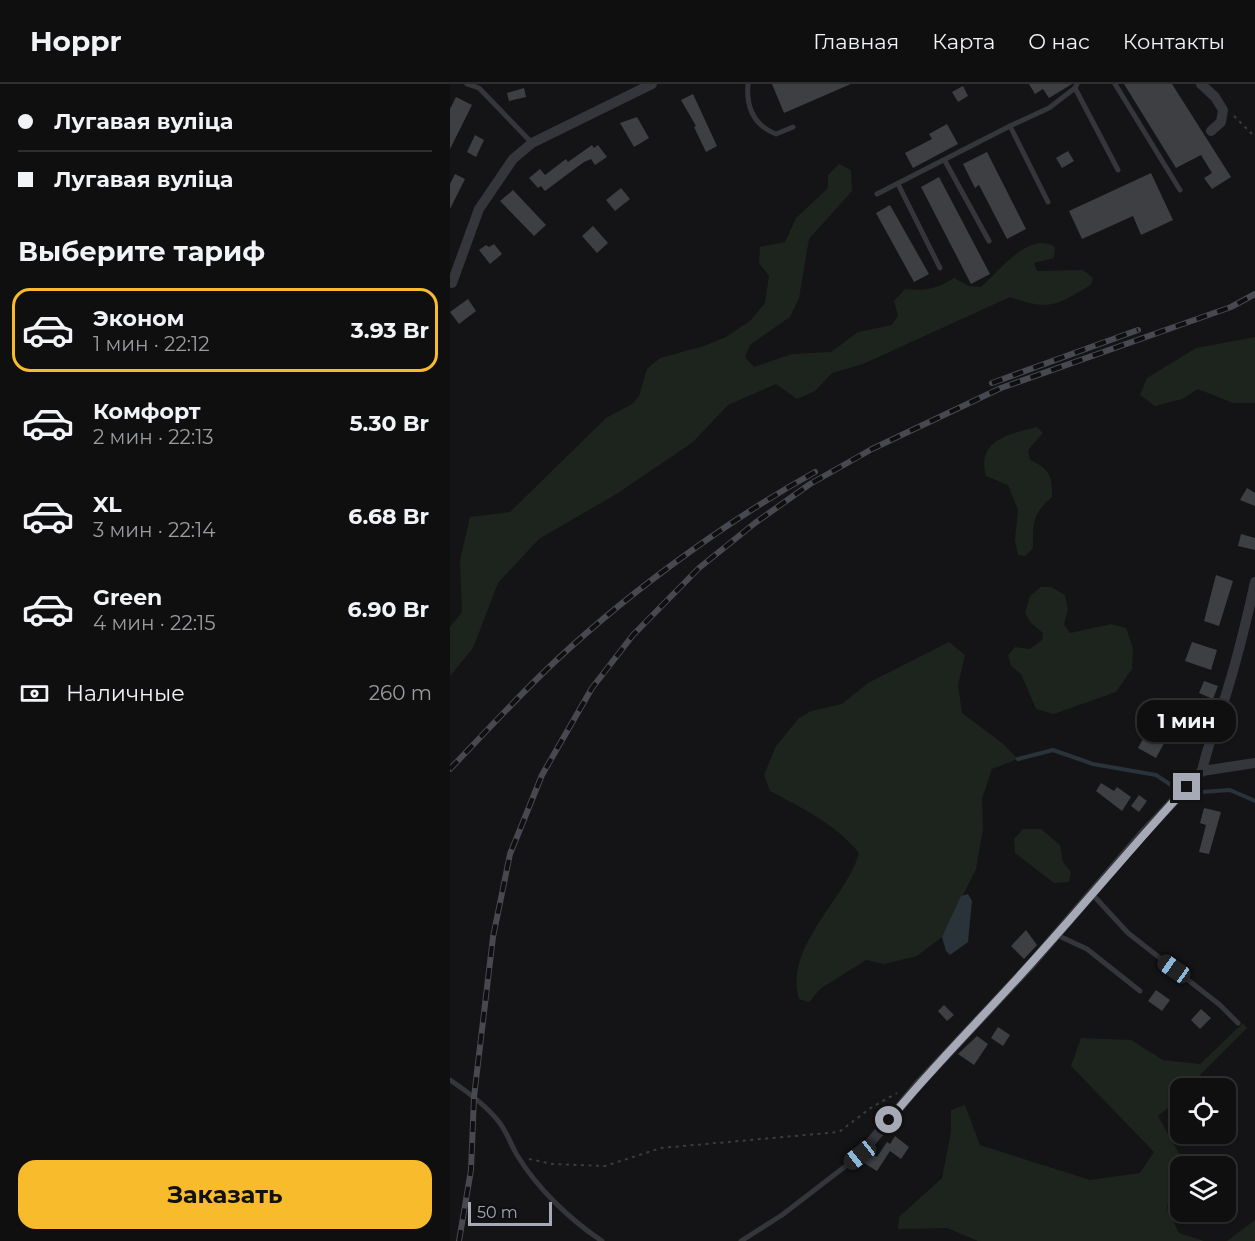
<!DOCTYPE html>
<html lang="ru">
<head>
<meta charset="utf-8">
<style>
  :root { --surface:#0f0f10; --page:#181819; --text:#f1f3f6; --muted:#9b9c9f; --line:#2f2f30; --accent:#f7bb2b }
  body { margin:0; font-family:Montserrat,sans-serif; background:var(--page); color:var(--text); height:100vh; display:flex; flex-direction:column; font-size:22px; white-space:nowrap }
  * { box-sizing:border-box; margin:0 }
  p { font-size:20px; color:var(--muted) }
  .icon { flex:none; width:33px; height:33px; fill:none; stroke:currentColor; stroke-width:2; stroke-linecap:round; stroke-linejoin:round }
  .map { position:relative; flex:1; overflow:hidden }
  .drawer { display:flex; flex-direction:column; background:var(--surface); width:450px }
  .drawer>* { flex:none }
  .top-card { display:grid; align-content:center; height:132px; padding:0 18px; background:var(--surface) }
  .buttons { position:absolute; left:720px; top:994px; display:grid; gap:12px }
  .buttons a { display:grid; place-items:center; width:66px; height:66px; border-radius:12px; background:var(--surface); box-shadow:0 2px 4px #0004,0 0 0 2px var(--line); font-size:30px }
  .scale { position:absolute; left:18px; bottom:15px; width:84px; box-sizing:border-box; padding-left:6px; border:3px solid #a5aab6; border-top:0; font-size:16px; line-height:21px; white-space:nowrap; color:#a5aab6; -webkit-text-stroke:4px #0f0f11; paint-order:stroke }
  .end { position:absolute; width:27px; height:27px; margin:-14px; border:8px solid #a5aab6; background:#111; box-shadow:0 0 0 3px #111 }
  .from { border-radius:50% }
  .bubble { position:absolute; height:42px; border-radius:18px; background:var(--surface); box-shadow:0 2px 4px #0004,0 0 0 2px var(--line); font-size:20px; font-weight:700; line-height:42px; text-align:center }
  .car { position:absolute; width:18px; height:36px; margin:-18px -9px; border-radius:8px; box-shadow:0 0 4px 2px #0007; background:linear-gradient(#222 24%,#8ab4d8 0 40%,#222 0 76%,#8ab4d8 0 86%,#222 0) }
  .top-card b { display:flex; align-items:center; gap:21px; height:57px; font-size:22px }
  .top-card b+b { border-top:2px solid var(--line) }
  .top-card i { width:15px; height:15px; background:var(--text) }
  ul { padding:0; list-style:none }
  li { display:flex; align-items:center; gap:18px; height:84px; margin:0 12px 9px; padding:0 6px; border:3px solid transparent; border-radius:18px }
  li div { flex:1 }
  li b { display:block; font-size:22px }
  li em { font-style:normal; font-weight:700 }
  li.current { border-color:var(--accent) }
  li>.icon { width:54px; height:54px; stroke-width:1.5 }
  h2 { padding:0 18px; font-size:27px; line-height:72px }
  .pay { display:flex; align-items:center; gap:15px; height:66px; padding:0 18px; font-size:22px }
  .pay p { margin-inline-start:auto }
  .primary-button { display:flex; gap:12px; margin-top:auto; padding:12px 18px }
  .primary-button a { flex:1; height:69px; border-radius:18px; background:var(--accent); color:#111; font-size:24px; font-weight:700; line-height:69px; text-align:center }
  header { display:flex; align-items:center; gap:36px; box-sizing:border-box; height:84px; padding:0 30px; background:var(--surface); border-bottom:2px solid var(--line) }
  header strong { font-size:28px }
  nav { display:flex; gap:33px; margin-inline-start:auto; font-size:21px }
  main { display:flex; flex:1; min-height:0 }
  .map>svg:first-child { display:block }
</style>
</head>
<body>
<header>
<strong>Hoppr</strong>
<nav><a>Главная</a><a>Карта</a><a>О нас</a><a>Контакты</a></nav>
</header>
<main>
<section class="drawer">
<div class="top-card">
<b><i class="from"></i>Лугавая вуліца</b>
<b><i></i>Лугавая вуліца</b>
</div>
<h2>Выберите тариф</h2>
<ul>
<li class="current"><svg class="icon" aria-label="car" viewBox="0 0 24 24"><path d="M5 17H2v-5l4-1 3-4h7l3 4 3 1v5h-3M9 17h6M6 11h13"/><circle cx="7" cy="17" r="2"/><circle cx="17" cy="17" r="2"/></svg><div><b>Эконом</b><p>1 мин · 22:12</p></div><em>3.93 Br</em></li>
<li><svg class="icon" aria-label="car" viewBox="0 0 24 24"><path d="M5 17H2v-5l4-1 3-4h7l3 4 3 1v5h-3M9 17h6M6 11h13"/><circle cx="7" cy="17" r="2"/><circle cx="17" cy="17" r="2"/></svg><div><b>Комфорт</b><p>2 мин · 22:13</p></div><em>5.30 Br</em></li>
<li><svg class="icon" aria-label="car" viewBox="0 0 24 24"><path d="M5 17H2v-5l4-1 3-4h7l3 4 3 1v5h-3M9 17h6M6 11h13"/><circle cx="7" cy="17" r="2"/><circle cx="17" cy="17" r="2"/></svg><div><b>XL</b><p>3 мин · 22:14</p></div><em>6.68 Br</em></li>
<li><svg class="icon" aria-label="car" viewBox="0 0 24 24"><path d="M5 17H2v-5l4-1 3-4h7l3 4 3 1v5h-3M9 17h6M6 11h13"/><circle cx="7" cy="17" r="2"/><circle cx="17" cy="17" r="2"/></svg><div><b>Green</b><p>4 мин · 22:15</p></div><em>6.90 Br</em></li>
</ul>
<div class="pay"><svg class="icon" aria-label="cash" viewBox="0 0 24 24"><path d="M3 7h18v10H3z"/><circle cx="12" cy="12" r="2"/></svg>Наличные<p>260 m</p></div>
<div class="primary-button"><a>Заказать</a></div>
</section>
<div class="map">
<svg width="805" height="1157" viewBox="0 0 805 1157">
  <rect width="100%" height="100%" fill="#141416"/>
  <!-- green -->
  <g fill="#1c241d">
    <path d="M389,80L401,86L402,107L359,155L349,214L340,233L300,261L295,273L304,283L342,270L381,268L408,248L442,241L448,231L444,217L455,205C475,207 487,205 504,194L519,202L531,203C549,187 580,146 605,163L604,174L584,179L587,187L633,186L643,194L641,201C605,222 600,227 560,213L413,280L382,289L365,307L347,315L326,300L278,321L243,358L168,409L89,455L48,499L23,564L0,592V543L12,528L10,476L20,433L60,428L156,334L182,320L189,312L197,285L210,274L254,262L276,253L300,237L315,219L319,192L309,179L310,163L335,158L346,134L378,104V91Z"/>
    <path d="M805,253V319H783L748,305L732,315L705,322L690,311L697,294L746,264Z"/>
    <path d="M587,343L593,349L578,366L580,376C599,384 603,393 602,413C582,430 583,439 583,464L575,472L568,471L565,456L568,426L558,401L536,392C526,356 559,350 587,343Z"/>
    <path d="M591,503H601L615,511L618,525L614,540L620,549L661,540L676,544L683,564L682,585L666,608L604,630L586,625L571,590L561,582L558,571L565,563L580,565L592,556L593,549L581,539L575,529L580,512Z"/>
    <path d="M499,558L515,571L508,601L512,629L552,659L568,675L542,685L532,715L533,745L526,785L492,853L467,872L434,880L416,876L370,905L359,918L349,915C333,863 397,814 409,769C385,739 353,725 320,707L314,691L326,662L349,634L361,627L392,620L418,599Z"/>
    <path d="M573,745H591L610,761L613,778L621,788L619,798L604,799L565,769L564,755Z"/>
    <path d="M793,939L797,944L749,992L757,1005H730V1018L727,1017L708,1032L731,1073L717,1124L729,1149L754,1157H528L497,1144L448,1145L449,1133L492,1094L501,1048V1026L515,1021L530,1061L640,1096L690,1089L704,1068L621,982L631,954L681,956L713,976L750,980Z"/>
    <path d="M805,1136V1157H777Z"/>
  </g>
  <!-- water -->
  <path fill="#2a323a" d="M518,810L522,817L518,858L500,871L496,867L492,853L511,812Z"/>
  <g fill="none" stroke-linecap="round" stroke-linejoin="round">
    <!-- stream -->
    <g stroke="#2a323a" stroke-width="4">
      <path d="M568,675L603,666L643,680L706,691L724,703"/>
      <path d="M737,709L780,706L805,717"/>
    </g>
  </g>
  <!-- building -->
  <g fill="#3e3f43">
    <path d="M322,0H401L334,29Z"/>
    <path d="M579,0H622L599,14L593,5L585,10Z"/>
    <path d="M674,0H722L781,93L762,105L754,94L762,89L751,71L726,84Z"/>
    <path d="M513,2L518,12L508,18L502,8Z"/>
    <path d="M74,4L76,13L59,17L57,9Z"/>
    <path d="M243,10L267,62L256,68L244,43L246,42L231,16Z"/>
    <path d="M6,13L22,21L0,65V25Z"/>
    <path d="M187,33L199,54L184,63L170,39Z"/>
    <path d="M497,40L508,60L463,84L455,69L482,55L479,50Z"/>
    <path d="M25,51L34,56L26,73L17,68Z"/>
    <path d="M142,61L144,64L148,61L157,73L145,81L141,75L134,78L95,107L91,102L88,104L79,94L90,85L95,91L116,75L118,78Z"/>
    <path d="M618,67L624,77L612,84L606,74Z"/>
    <path d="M537,68L576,145L557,155L529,101L525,104L513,80Z"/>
    <path d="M701,89L723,136L691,151L683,132L632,155L619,127Z"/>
    <path d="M5,90L15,95L0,125V100Z"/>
    <path d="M489,93L540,190L521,200L471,103Z"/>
    <path d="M171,104L180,115L165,127L156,116Z"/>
    <path d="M63,106L96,141L84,152L50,117Z"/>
    <path d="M440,121L479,190L464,198L426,129Z"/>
    <path d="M143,142L158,159L147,169L132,152Z"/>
    <path d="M44,160L52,170L40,180L29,166L36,161L39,163Z"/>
    <path d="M18,215L26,227L9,240L0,228Z"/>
    <path d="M797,404L805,409V422L790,416Z"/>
    <path d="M791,450L805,454V466L788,462Z"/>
    <path d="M766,491L783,497L769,542L754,537Z"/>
    <path d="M742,558L767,566L761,586L735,577Z"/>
    <path d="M754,597L768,602L763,615L749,609Z"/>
    <path d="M701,640L719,650L706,674L688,664Z"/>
    <path d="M651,699L664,707L667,703L681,713L672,727L646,707Z"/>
    <path d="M689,711L697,717L689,728L681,722Z"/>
    <path d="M754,724L771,728L759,770L749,768L756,741L750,739Z"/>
    <path d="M576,846L587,861L574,875L561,862Z"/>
    <path d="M706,906L720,916L712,927L698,917Z"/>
    <path d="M494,921L504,931L497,937L488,927Z"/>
    <path d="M751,925L761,934L750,945L741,936Z"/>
    <path d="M548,943L560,951L553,962L541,954Z"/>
    <path d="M527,952L538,960L524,981L508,970Z"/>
    <path d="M445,1052L459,1063L451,1075L440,1067L427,1087L414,1079L421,1069L427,1073L437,1058L440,1060Z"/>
  </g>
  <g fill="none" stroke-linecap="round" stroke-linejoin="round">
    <!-- path -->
    <g stroke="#3b3c42" stroke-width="2" stroke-dasharray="3 4.5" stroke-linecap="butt">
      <path d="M784,32L805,53"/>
      <path d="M79,1075L102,1080L155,1082L211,1064L389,1048L422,1023L447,1009"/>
    </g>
    <!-- lane -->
    <g stroke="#35363b" stroke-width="5">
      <path d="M17,0L29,4L82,59"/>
      <path d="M298,0C296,23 303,41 326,50L343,43"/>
      <path d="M665,0L730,106"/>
      <path d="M625,4L668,86"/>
      <path d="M495,77L539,157"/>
      <path d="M448,100L490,184"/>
      <path d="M427,110L560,42"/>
      <path d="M598,118L560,42L599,24L625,4L627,0"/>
      <path d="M643,811L678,849L770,921L788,939"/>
      <path d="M607,851L637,865L690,907"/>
      <path d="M0,996C18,1008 36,1021 49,1038C57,1048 61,1061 67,1071C87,1104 119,1135 152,1157"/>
      <path d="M291,1157L332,1131L410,1071"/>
    </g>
    <!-- street -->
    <g stroke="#35363b" stroke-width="10">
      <path d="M751,0L765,13L773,26L771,38L761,47"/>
      <path d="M2,199L29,125L63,75L82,59L202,0"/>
      <path d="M752,687C757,664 765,643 773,620C786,580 796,539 805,498"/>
      <path d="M410,1071L468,1001L582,879L692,751L752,687L805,679"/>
    </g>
    <defs>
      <g id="rail">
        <path d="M542,299L688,246"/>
        <path d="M0,685C31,653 61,620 93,589C168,516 273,439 365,388"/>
        <path d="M9,1157L21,1086L24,1013L43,853L60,770L92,691L142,604L183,551L249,484L305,439L360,400L422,365L551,304L781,223L805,210"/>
      </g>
    </defs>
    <!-- rail casing -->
    <use href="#rail" stroke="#484950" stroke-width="6"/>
    <!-- rail -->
    <use href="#rail" stroke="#0f0f11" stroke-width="4" stroke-dasharray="11" stroke-linecap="butt"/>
  </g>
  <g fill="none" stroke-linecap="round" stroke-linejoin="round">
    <!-- route -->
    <path stroke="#a5aab6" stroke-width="8" d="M439,1036C484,981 535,931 583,877C635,820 684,760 737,703"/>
  </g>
</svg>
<div class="buttons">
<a><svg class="icon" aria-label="locate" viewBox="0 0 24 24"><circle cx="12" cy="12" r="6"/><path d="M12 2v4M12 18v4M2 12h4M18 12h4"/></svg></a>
<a><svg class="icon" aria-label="layers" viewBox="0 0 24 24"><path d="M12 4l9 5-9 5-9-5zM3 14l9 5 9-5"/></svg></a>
</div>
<div class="scale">50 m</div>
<i class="end from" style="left:439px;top:1036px"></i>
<i class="end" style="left:737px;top:703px"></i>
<div class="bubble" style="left:687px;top:616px;width:99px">1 мин</div>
<i class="car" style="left:724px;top:885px;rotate:305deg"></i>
<i class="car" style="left:410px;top:1071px;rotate:232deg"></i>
</div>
</main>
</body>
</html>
